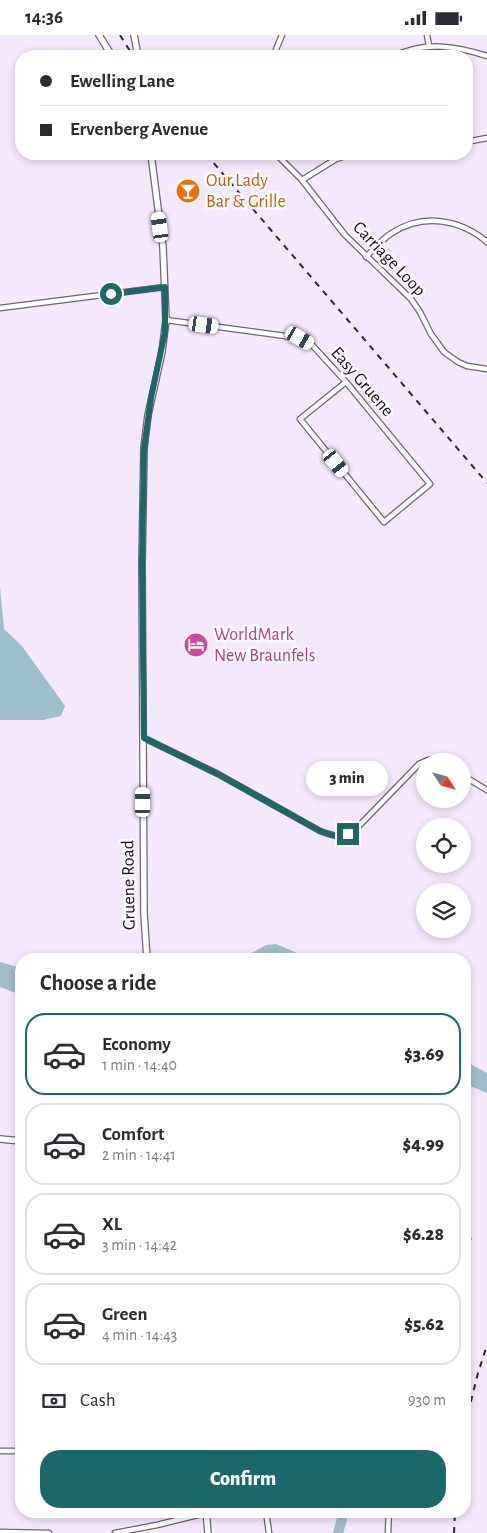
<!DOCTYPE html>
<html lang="en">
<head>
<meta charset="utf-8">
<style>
  :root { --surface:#fff; --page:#f7f7f7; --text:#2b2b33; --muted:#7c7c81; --line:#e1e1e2; --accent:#1b686a }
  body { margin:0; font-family:"Alegreya Sans",sans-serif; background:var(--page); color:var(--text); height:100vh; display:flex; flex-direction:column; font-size:19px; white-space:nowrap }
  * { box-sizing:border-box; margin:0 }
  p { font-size:16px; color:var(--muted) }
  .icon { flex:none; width:28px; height:28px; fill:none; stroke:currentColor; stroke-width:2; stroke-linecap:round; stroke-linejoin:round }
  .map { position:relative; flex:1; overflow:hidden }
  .sheet { position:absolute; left:15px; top:918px; width:456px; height:565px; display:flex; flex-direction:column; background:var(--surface); border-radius:20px; box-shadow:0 2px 8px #0003 }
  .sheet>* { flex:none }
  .guide { position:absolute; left:15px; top:15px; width:458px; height:110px; border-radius:20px; box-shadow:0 2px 8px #0003; display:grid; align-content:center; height:110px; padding:0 25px; background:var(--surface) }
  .needle { width:32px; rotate:126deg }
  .tools { position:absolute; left:416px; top:718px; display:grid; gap:10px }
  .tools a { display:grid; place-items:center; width:55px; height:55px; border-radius:50%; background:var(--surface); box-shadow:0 2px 8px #0003; font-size:25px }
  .end { position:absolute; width:22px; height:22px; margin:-11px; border:6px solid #1b686a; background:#fff; box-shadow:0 0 0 2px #fff }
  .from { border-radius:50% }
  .bubble { position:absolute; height:35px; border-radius:18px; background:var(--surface); box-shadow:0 2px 8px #0003; font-size:16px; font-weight:800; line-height:35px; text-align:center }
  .car { position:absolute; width:15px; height:30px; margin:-15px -8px; border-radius:6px; box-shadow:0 0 4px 1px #0007; background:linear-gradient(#fff 24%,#345 0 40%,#fff 0 76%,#345 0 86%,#fff 0) }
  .guide b { display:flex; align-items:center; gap:18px; height:48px; font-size:19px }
  .guide b+b { border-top:1px solid var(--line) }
  .guide i { width:12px; height:12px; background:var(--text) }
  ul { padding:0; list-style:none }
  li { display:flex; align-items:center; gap:15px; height:82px; margin:0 10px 8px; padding:0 15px; border:2px solid var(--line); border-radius:20px }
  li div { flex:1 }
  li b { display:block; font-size:19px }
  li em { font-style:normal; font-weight:800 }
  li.selected { border-color:var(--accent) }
  li>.icon { width:45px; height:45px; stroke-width:1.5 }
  h2 { padding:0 25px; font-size:22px; line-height:60px }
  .pay { display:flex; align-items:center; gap:12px; height:55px; padding:0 25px; font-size:19px }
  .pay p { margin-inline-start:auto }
  .cta { display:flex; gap:10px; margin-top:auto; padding:10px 25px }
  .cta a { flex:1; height:58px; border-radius:20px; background:var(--accent); color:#fff; font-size:20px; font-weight:800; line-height:58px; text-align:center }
  .status { display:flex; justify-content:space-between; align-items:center; height:35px; padding:0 25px; background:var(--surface); direction:ltr }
  .status svg { height:14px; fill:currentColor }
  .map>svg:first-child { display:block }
</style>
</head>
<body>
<div class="status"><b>14:36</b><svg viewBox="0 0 49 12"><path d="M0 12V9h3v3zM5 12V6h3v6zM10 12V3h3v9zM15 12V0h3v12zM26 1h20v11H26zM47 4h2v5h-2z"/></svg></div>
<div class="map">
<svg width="487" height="1498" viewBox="0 0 487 1498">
  <rect width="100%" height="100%" fill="#f6e8fc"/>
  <!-- water -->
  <g fill="#9dbfcb">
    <path d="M0,552L4,594L22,611L65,671L61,681L43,685H0Z"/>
    <path d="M276,909L295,917L305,924H241L266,910Z"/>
    <path d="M0,927L21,933V960L0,952Z"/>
    <path d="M465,1026L487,1038V1058L465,1049Z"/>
  </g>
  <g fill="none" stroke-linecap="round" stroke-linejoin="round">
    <!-- river -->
    <path stroke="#9dbfcb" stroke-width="10" d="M338,1498L342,1484L340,1476"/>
    <defs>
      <g id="street">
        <path d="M427,0L429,11"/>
        <path d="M269,21L275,17L282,0"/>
        <path d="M395,21C425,6 456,11 487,21"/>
        <path d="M466,107L487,103"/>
        <path d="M276,119L302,145L345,200L411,264L420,277L431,299L444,317L458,327L467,331L487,334"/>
        <path d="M302,145L336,124L352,119"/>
        <path d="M366,222C374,214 382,204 392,198C423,178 460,184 487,207"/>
        <path d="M0,273L165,252"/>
        <path d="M166,285L300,303L313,311L346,347L430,449L384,487L300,384L346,347"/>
        <path d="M144,703L218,739L320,796C333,801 342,803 354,796L419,729L428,725L439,726"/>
        <path d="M462,740L487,755"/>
        <path d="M465,1203L468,1204"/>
        <path d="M0,1416H21"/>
        <path d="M266,1476L269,1498"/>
        <path d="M0,1497L49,1498"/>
        <path d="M115,1498L157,1490L206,1478"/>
        <path d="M388,1498L389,1476"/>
      </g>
      <g id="secondary">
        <path d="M99,0L112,21"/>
        <path d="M134,0L138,21"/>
        <path d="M147,924L144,878L142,530L144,413L148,380L162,317L166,285L163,212L151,119"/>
        <path d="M0,1104L21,1106"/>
        <path d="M206,1476L208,1498"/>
      </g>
    </defs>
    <!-- street casing -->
    <use href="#street" stroke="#6f6375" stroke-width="7"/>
    <!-- secondary casing -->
    <use href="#secondary" stroke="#6f6375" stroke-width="8"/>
    <!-- street -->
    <use href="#street" stroke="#fff" stroke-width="4.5"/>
    <!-- secondary -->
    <use href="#secondary" stroke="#fff" stroke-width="5.5"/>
    <!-- rail -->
    <g stroke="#2c272f" stroke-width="2" stroke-dasharray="6 6" stroke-linecap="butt">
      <path d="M120,0L133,21"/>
      <path d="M206,119L487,448"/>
      <path d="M465,1390L478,1338L487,1310"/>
      <path d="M454,1498L455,1476"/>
    </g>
  </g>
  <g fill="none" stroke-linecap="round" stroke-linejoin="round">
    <!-- route -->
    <path stroke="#1b686a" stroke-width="6" d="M111,259L165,252V297L151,363L144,414L142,530L144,703L218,739L320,796L335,801L348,799"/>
  </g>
  <!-- icons -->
  <defs>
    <symbol id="bar-disc" viewBox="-11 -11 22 22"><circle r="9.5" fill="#e8710a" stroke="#fdfafe"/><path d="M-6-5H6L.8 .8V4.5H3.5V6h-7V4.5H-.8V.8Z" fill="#fff"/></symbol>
    <symbol id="hotel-disc" viewBox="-11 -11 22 22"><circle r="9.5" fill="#d1479c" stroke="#fdfafe"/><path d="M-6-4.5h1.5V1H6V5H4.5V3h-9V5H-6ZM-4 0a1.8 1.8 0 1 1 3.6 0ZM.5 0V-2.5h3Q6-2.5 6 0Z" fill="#fff"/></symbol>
  </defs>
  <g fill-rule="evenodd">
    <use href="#bar-disc" x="174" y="142" width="28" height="28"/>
    <use href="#hotel-disc" x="182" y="596" width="28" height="28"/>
  </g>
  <g text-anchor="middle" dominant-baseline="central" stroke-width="5" stroke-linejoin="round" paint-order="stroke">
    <!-- food labels -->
    <g font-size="18" fill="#c56008" stroke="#fdfafe" text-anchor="start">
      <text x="206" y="146">Our Lady<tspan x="206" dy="21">Bar &amp; Grille</tspan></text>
    </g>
    <!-- street labels -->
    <g font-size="18" fill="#161118" stroke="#fdfafe">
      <text transform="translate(389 224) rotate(46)">Carriage Loop</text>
      <text transform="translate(362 347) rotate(49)">Easy Gruene</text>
      <text transform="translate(129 850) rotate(-91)">Gruene Road</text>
    </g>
    <!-- hotel labels -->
    <g font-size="18" fill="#b23c85" stroke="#fdfafe" text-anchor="start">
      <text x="214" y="600">WorldMark<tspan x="214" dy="21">New Braunfels</tspan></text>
    </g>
  </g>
</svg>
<div class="tools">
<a><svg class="needle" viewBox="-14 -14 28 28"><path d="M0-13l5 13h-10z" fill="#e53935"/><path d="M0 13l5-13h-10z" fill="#7c7c81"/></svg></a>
<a><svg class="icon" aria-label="locate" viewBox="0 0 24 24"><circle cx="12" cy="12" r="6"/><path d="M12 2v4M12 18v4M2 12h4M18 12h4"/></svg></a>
<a><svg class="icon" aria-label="layers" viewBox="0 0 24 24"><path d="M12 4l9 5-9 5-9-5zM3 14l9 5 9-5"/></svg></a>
</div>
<i class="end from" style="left:111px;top:259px"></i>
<i class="end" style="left:348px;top:799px"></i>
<div class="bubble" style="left:306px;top:726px;width:82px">3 min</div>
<i class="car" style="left:160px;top:192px;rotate:352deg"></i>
<i class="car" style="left:204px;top:290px;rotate:98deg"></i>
<i class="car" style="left:300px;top:303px;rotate:120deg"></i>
<i class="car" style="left:336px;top:428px;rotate:141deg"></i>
<i class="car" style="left:143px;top:767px;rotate:0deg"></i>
<div class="guide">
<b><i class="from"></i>Ewelling Lane</b>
<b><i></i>Ervenberg Avenue</b>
</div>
<section class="sheet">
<h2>Choose a ride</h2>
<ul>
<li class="selected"><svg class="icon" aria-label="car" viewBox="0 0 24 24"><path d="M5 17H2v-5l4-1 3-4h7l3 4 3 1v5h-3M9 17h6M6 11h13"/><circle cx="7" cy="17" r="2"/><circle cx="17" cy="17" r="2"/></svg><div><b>Economy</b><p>1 min · 14:40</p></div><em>$3.69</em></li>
<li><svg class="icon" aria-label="car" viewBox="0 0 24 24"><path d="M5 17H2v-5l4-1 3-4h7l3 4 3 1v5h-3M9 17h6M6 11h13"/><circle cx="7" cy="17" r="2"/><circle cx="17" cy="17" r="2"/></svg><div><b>Comfort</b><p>2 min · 14:41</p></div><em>$4.99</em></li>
<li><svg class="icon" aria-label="car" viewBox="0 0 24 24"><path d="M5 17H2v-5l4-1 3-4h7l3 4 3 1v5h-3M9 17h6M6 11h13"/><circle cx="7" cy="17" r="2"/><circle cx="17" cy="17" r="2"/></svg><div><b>XL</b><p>3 min · 14:42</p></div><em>$6.28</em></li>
<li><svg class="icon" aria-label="car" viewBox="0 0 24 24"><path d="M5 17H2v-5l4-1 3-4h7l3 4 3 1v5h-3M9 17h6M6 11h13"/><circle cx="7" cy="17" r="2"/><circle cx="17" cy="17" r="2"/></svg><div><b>Green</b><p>4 min · 14:43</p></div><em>$5.62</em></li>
</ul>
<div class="pay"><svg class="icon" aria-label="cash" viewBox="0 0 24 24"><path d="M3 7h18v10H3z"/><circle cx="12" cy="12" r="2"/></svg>Cash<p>930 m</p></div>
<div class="cta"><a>Confirm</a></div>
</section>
</div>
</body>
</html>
